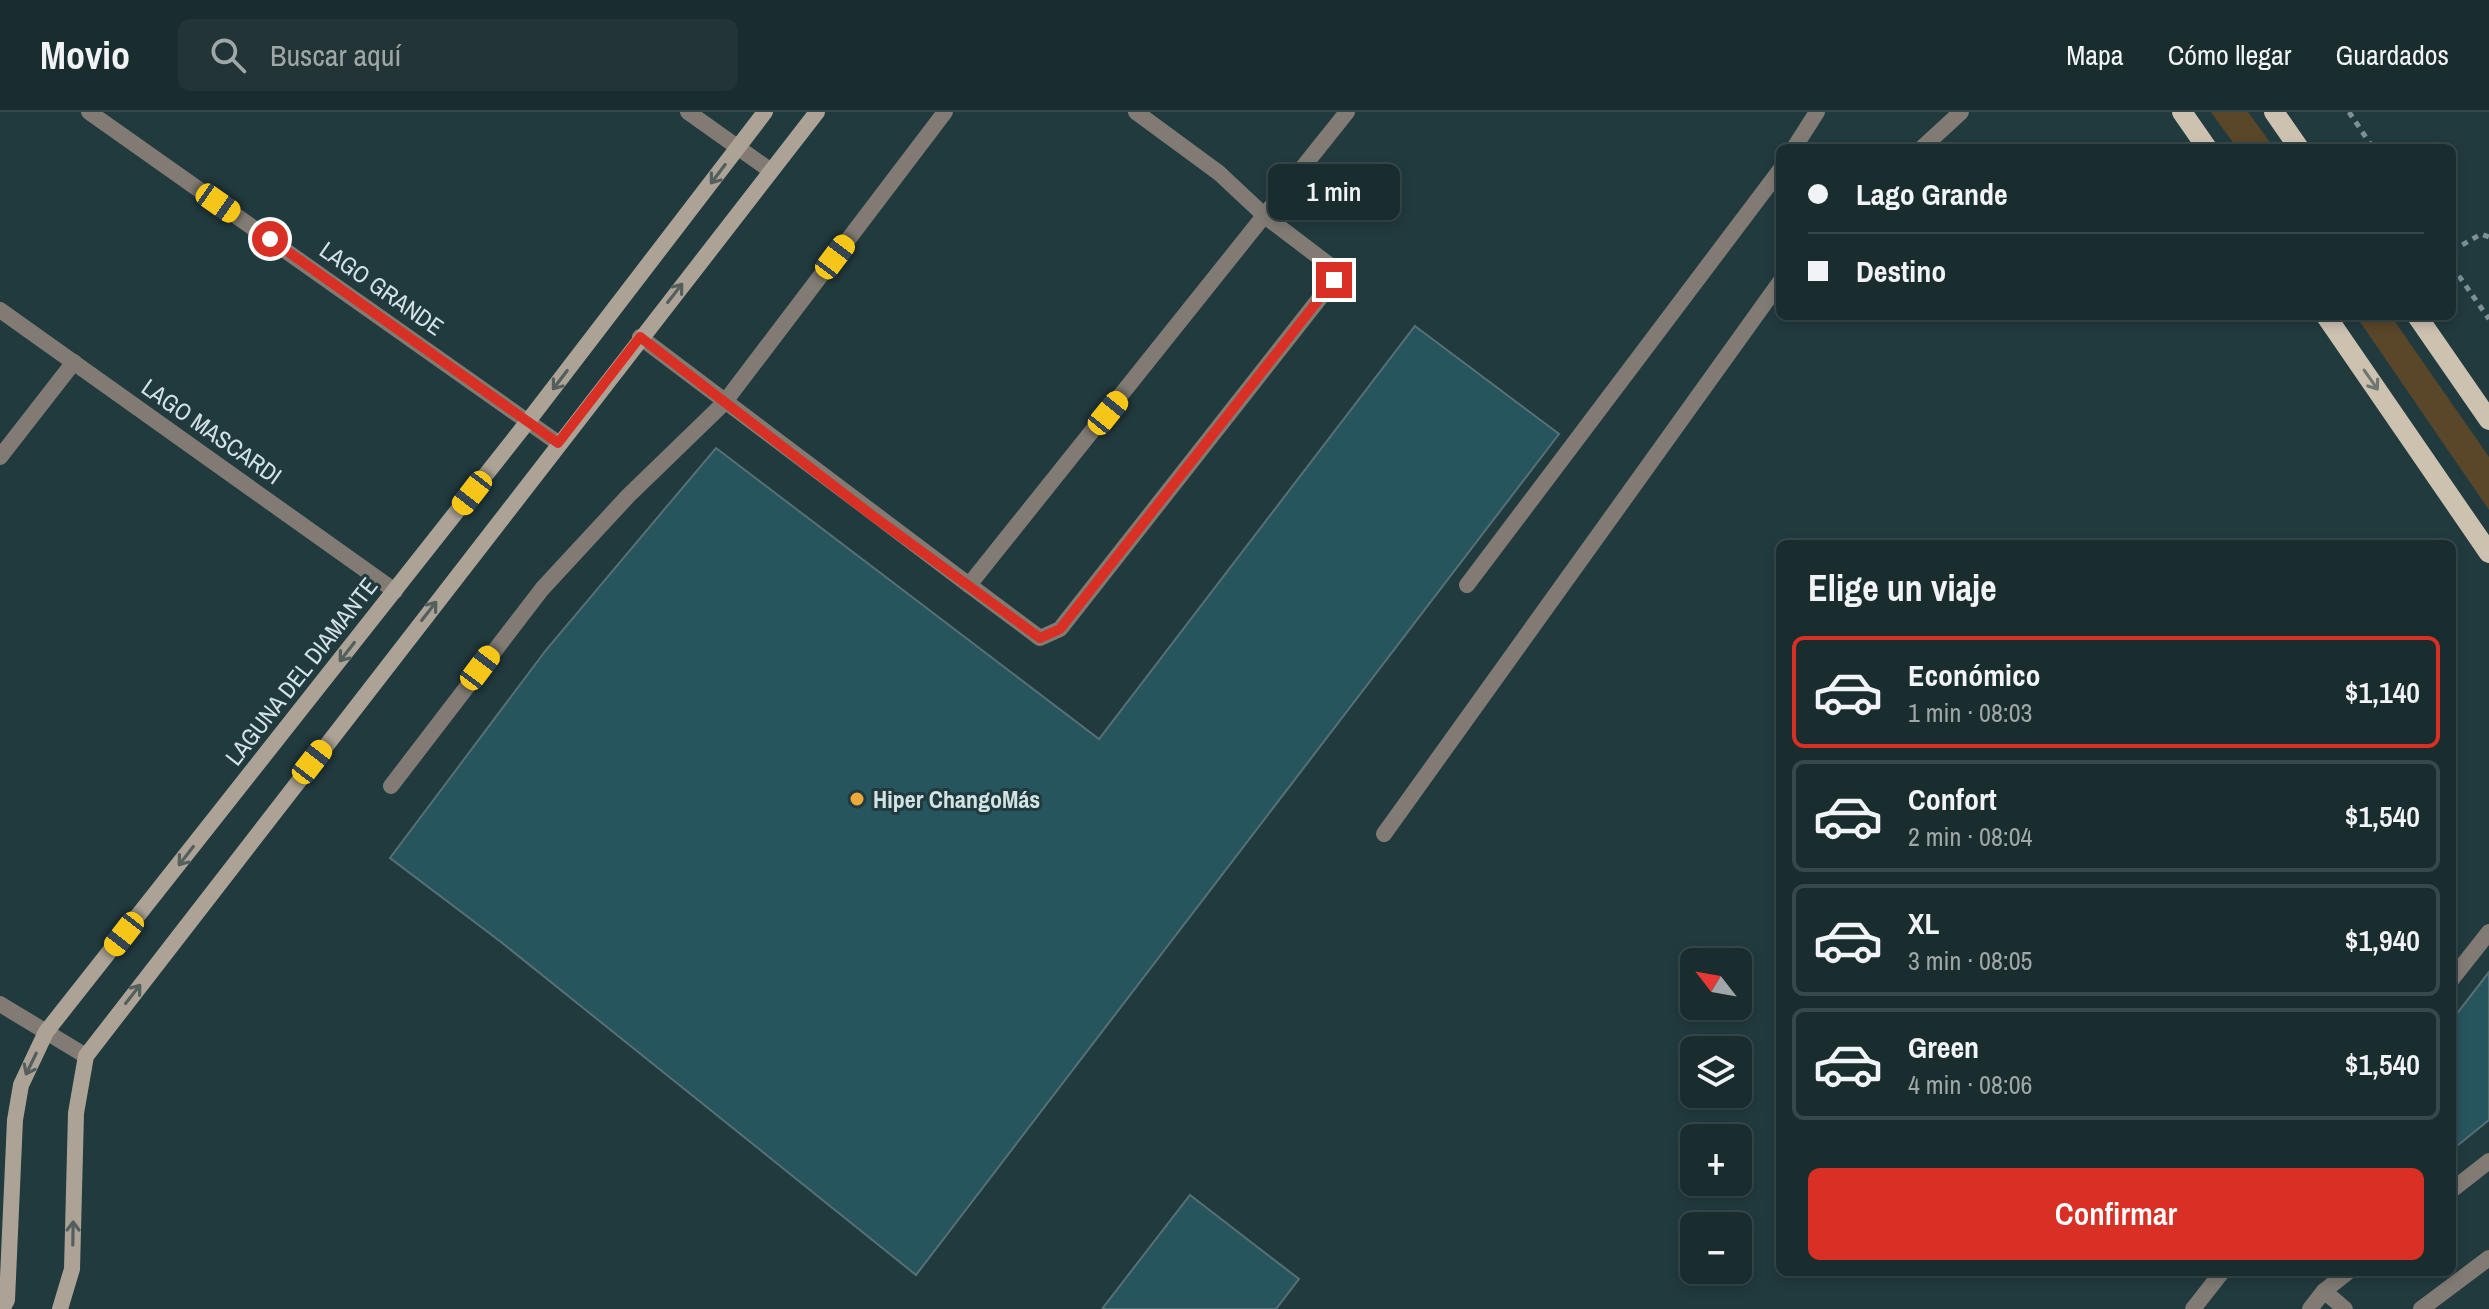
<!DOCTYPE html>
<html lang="es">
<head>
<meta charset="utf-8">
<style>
  :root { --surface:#192c2e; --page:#223436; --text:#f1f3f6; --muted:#9fa7aa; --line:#37484a; --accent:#d93025 }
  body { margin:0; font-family:"Archivo Narrow",sans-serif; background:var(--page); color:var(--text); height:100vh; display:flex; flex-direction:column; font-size:30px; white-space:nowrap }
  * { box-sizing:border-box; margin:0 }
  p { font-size:26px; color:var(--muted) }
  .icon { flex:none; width:44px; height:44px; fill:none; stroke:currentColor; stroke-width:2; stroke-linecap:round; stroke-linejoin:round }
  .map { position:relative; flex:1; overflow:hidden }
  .sheet { position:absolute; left:1776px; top:428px; width:680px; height:736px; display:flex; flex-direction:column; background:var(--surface); border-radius:12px; box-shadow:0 4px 12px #0003,0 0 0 2px var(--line) }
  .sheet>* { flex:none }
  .guide { position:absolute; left:1776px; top:32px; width:680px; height:176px; border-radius:12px; box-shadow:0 4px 12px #0003,0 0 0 2px var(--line); display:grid; align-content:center; height:176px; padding:0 32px; background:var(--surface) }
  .needle { width:52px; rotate:301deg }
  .controls { position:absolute; left:1680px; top:836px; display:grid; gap:16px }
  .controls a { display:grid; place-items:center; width:72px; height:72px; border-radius:12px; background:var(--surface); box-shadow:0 4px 12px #0003,0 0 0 2px var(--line); font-size:40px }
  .end { position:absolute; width:36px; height:36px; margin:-18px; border:10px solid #d93025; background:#fff; box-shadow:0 0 0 4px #fff }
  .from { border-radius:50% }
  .bubble { position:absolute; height:56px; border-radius:12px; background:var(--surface); box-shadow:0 4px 12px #0003,0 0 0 2px var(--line); font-size:26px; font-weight:600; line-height:56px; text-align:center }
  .car { position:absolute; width:24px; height:48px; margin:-24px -12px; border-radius:10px; box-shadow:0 0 6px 2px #0007; background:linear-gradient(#f5c518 24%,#345 0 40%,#f5c518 0 76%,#345 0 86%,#f5c518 0) }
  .guide b { display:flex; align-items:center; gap:28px; height:76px; font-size:30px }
  .guide b+b { border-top:2px solid var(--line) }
  .guide i { width:20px; height:20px; background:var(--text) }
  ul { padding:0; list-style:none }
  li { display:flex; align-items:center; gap:24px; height:112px; margin:0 16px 12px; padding:0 16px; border:4px solid var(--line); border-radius:12px }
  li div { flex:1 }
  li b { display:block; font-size:30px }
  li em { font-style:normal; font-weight:600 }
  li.on { border-color:var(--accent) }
  li>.icon { width:72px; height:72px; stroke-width:1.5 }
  h2 { padding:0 32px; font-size:36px; line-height:96px }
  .primary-button { display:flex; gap:16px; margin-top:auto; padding:16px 32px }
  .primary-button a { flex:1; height:92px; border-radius:12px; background:var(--accent); color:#fff; font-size:32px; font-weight:600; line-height:92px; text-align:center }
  header { display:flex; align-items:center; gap:48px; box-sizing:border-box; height:112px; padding:0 40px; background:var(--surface); border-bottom:2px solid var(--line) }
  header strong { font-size:38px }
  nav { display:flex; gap:44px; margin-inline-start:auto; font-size:28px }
  .search { width:560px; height:72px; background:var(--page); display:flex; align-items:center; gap:20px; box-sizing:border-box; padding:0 28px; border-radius:12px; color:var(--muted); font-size:30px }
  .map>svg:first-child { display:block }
</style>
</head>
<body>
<header>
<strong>Movio</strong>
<div class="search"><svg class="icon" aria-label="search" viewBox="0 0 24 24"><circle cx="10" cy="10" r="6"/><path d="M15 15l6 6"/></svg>Buscar aquí</div>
<nav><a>Mapa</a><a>Cómo llegar</a><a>Guardados</a></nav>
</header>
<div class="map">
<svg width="2489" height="1197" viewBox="0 0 2489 1197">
  <rect width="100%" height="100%" fill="#213a3e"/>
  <!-- green -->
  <g fill="#5a4629">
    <path d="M2211,0H2248L2274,36H2237Z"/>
    <path d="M2356,204H2391L2489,345V398Z"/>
  </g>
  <!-- building -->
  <g fill="#27555e" stroke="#567075" stroke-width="2">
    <path d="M1415,214L1559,322L916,1163L501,830L390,746L546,538L716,336L1099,627Z"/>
    <path d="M2489,860V1008L2452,1038V908Z"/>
    <path d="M1190,1083L1299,1167L1276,1197H1102Z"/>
  </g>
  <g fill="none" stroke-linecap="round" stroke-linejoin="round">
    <!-- path -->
    <g stroke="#7d9194" stroke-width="5" stroke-dasharray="6 6" stroke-linecap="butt">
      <path d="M2349,0L2373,36"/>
      <path d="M2452,139L2481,122L2489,125"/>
      <path d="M2452,154L2489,207"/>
    </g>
    <!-- lane -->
    <g stroke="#817b73" stroke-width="16">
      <path d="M1794,36L1817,0"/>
      <path d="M1922,36L1961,0"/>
      <path d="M640,225L969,473L1347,0"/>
      <path d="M969,473L1040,526L1060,517L1334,168L1332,155L1266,105L1219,61L1136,0"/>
      <path d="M1467,473L1780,58"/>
      <path d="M391,674L542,477L628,384L724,291L945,0"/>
      <path d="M1384,722L1780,170"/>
    </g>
    <!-- street -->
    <g stroke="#817b73" stroke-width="16">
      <path d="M89,0L558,331"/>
      <path d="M688,0L771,59"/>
      <path d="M0,198L395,479"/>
      <path d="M0,345L74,250"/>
      <path d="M2452,867L2489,820"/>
      <path d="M0,892L86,944"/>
      <path d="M2452,1078L2489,1049"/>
      <path d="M2324,1179L2345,1197"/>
      <path d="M2193,1197L2222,1160"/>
      <path d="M2310,1197L2324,1179L2348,1160"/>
      <path d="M2421,1197L2489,1146"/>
    </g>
    <!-- secondary -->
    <g stroke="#aca396" stroke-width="16">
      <path d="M2,1197L7,1188L15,1008L21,973L46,920L529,308L765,0"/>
      <path d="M60,1197L72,1157L76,1001L86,944L817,0"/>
    </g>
    <!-- primary -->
    <g stroke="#cdc1b0" stroke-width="20">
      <path d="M2182,0L2207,36"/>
      <path d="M2274,0L2299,36"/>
      <path d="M2326,204L2489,441"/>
      <path d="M2417,204L2489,308"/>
    </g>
  </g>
  <!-- one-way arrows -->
  <defs><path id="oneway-shaft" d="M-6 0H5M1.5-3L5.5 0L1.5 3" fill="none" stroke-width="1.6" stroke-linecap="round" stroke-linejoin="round" transform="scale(2)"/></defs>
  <g stroke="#525f5d">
    <use href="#oneway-shaft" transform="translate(718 62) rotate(127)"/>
    <use href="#oneway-shaft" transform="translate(675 181) rotate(-52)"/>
    <use href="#oneway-shaft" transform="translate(560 268) rotate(127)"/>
    <use href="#oneway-shaft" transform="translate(429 499) rotate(-52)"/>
    <use href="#oneway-shaft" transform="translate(347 540) rotate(128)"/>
    <use href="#oneway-shaft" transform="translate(186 744) rotate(128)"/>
    <use href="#oneway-shaft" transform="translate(133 882) rotate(-52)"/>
    <use href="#oneway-shaft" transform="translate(31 952) rotate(116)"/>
    <use href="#oneway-shaft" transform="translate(73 1121) rotate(-89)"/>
  </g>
  <use stroke="#6e7771" href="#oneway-shaft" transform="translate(2371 268) rotate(55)"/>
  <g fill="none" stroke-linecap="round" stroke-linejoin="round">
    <!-- route -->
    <path stroke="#d93025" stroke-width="10" d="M270,127L558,331L640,225L873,404L1040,526L1060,517L1334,168"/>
  </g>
  <!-- markers -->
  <circle fill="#eca93a" stroke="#213a3e" stroke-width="3" cx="857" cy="687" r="8"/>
  <g text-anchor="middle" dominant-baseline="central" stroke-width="6" stroke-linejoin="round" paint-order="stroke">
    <!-- street labels -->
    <g font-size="24" fill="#d3e2e4" stroke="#213a3e">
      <text transform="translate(382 176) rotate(35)">LAGO GRANDE</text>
      <text transform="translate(212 319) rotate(35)">LAGO MASCARDI</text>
      <text transform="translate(301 559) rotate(-52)">LAGUNA DEL DIAMANTE</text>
    </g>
    <!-- poi labels -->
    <g font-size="24" font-weight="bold" fill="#d3e2e4" stroke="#213a3e" text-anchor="start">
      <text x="873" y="687">Hiper ChangoMás</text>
    </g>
  </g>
</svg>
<div class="controls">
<a><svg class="needle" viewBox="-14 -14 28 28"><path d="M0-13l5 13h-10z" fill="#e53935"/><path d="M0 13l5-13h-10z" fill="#9fa7aa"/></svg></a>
<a><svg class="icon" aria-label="layers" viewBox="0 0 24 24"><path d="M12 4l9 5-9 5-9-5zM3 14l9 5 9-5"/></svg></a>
<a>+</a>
<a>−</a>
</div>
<i class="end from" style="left:270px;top:127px"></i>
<i class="end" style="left:1334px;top:168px"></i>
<div class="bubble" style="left:1268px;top:52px;width:132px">1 min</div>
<i class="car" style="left:218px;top:91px;rotate:125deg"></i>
<i class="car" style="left:835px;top:145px;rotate:37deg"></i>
<i class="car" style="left:1108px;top:301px;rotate:39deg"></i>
<i class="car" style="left:472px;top:381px;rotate:218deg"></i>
<i class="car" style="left:480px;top:556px;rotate:37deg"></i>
<i class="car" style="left:312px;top:650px;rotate:38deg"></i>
<i class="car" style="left:124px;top:822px;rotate:218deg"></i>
<div class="guide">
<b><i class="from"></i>Lago Grande</b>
<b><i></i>Destino</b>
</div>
<section class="sheet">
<h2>Elige un viaje</h2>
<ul>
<li class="on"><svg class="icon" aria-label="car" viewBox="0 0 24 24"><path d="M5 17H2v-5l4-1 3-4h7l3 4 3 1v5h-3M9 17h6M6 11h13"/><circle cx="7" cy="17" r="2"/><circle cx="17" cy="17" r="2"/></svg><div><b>Económico</b><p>1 min · 08:03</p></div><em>$1,140</em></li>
<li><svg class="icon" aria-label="car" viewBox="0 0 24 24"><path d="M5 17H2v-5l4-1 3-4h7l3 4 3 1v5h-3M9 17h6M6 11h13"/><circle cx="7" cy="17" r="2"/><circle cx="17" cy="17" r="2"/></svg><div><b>Confort</b><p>2 min · 08:04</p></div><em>$1,540</em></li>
<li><svg class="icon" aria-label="car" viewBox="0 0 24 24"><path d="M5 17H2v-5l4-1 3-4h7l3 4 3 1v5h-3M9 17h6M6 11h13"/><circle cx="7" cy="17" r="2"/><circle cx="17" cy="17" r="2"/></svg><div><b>XL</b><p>3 min · 08:05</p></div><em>$1,940</em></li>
<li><svg class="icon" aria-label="car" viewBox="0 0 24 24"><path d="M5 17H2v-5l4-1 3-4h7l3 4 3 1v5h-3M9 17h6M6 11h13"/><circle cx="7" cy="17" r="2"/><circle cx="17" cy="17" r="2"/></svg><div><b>Green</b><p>4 min · 08:06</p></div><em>$1,540</em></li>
</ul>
<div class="primary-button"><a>Confirmar</a></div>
</section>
</div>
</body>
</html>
